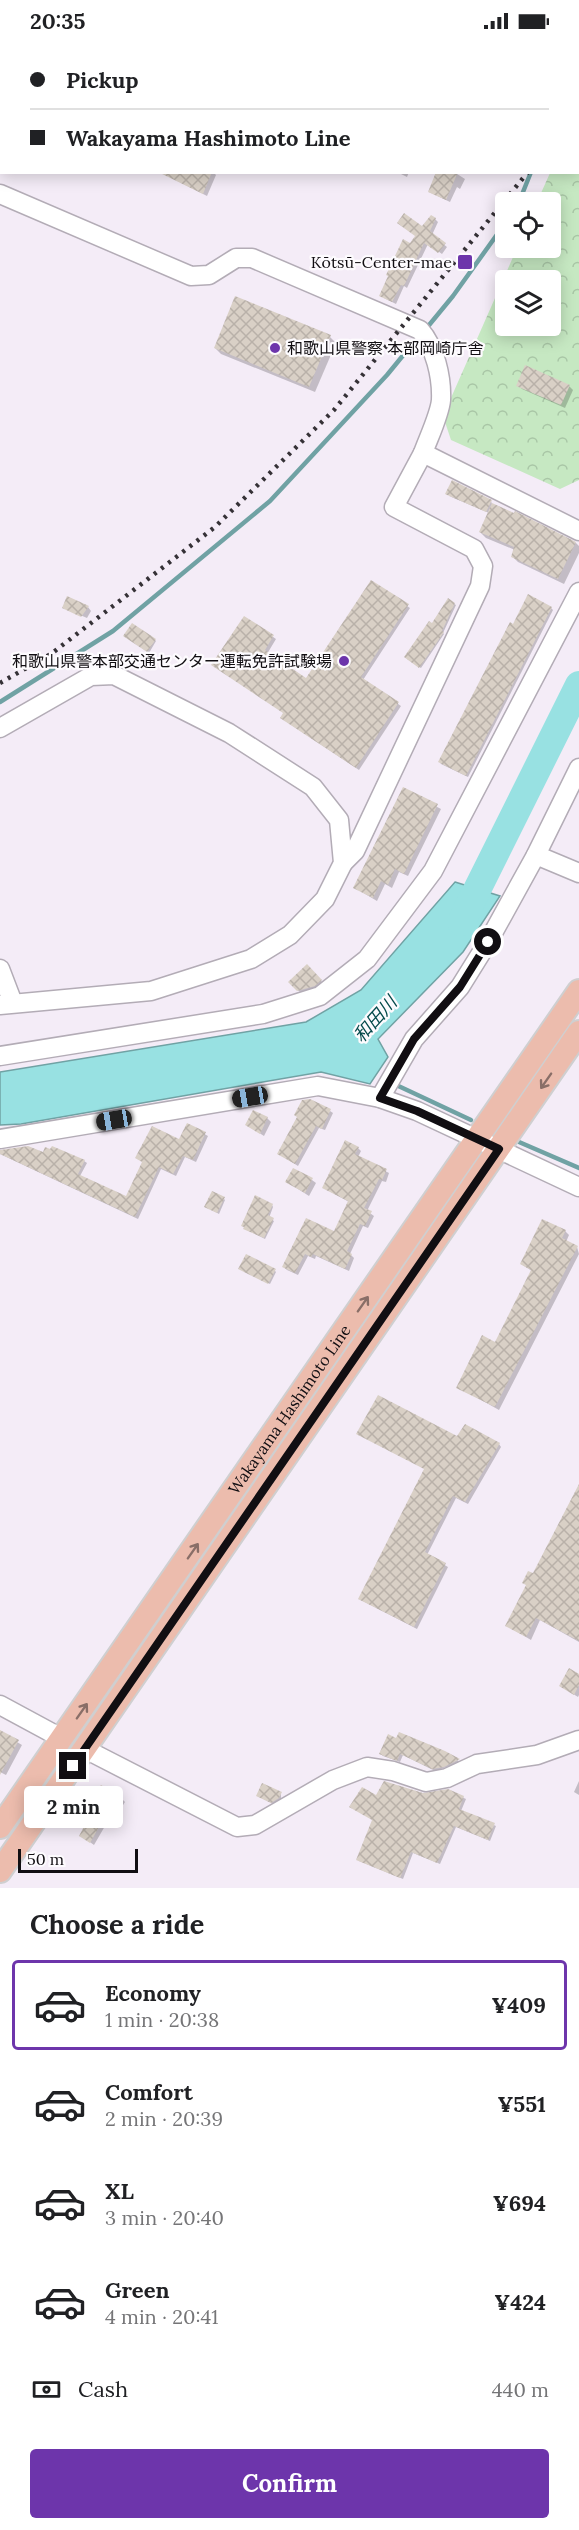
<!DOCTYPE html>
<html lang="en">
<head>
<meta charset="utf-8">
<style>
  :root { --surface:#fff; --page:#f6f6f6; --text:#202124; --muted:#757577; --line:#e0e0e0; --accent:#6d35ab }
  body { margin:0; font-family:Lora,"Noto Sans JP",serif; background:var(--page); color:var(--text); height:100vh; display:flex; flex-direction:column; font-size:22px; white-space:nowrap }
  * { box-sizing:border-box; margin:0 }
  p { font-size:20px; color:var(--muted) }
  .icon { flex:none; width:33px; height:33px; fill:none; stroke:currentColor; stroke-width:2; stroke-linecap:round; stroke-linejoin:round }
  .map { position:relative; height:1846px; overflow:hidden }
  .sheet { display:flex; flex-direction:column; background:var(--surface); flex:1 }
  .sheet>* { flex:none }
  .top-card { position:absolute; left:0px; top:0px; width:579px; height:132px; box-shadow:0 3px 15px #0003; display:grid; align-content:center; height:132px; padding:0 30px; background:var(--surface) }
  .fabs { position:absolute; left:495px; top:150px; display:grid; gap:12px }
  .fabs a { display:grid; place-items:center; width:66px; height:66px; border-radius:6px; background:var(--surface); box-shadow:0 3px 15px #0003; font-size:30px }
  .scale { position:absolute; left:18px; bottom:15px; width:120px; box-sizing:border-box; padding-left:6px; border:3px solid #110e12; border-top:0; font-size:16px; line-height:21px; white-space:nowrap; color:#110e12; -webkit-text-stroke:4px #fdfbfe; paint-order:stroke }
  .end { position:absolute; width:27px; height:27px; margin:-14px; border:8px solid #110e12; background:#fff; box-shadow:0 0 0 3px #fff }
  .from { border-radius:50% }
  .bubble { position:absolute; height:42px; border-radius:6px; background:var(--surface); box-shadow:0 3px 15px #0003; font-size:20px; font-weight:800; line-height:42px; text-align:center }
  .car { position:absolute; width:18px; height:36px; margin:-18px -9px; border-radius:8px; box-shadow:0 0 4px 2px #0007; background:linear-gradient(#222 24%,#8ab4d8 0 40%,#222 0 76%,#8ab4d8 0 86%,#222 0) }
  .top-card b { display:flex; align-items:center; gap:21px; height:57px; font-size:22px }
  .top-card b+b { border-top:2px solid var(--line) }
  .top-card i { width:15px; height:15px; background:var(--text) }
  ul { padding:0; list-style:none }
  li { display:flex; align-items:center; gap:18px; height:90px; margin:0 12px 9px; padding:0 18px; border:3px solid transparent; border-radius:6px }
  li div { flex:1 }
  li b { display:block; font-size:22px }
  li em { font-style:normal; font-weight:800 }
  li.active { border-color:var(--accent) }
  li>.icon { width:54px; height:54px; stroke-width:1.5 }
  h2 { padding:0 30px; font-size:27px; line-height:72px }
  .pay { display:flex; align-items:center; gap:15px; height:66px; padding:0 30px; font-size:22px }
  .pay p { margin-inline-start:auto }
  .button { display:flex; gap:12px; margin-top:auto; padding:12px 30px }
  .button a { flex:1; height:69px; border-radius:6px; background:var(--accent); color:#fff; font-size:24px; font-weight:800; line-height:69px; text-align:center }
  .status { display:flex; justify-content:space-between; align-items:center; height:42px; padding:0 30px; background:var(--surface); direction:ltr }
  .status svg { height:16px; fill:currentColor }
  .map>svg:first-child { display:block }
</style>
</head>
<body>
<div class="status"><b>20:35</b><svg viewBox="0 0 49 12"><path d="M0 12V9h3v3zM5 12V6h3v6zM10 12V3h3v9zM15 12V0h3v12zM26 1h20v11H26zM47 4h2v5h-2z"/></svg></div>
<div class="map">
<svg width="579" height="1846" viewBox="0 0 579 1846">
  <defs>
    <pattern id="park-crowns" width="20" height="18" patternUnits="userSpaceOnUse" patternTransform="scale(1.5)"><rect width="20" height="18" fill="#c6e8c2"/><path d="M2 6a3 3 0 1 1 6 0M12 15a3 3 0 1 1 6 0" fill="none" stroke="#a9c6a6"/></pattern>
    <pattern id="building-cross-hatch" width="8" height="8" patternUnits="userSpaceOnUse" patternTransform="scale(1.5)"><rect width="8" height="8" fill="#d9d0c6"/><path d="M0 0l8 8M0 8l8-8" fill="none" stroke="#b9b1a9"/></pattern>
  </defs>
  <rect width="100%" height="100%" fill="#f4ecf7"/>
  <!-- park -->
  <path fill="url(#park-crowns)" fill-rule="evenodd" d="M579,79V438L560,447L451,398L443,374L517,206H550V160H537L550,131L578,130ZM506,238H550V284H506Z"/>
  <!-- water -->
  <path fill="#98e1e2" stroke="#70a2a4" stroke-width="1.5" d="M455,840L500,854L463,910L378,997L388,1015L370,1042L321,1030L21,1082L0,1083V1030L306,980L361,948Z"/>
  <!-- shadow -->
  <g fill="#0003">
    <path d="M32,0H52L32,2Z"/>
    <path d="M160,130H213L216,133L207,154Z"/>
    <path d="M397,130H409L407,135Z"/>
    <path d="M434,130H454L465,137L460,147L457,145L450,160L429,150L437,132Z"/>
    <path d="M435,177L438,180L432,193L447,205L442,212L428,202L407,246L404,244L396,262L384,256L410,202L423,187Z"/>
    <path d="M330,295L336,301L315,350L221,312L215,306Z"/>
    <path d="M518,343L569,344L573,348L565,366L522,347Z"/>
    <path d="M449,454L491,459L492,462L576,501L579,504V511L564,542L518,520L512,514L515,508L486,496L480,490L489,471Z"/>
    <path d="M371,540L410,566L363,638L401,664L359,728L284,678V672L245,576L276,597L267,612L306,638Z"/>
    <path d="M454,562L456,563L443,591L444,592L421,626L407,617L433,583Z"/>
    <path d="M88,565L91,569L87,576L64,566Z"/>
    <path d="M551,566L553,568L468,735L441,722L440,720Z"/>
    <path d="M126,595L155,598L156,599L149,611Z"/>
    <path d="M403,747L441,767L408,834L399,830L392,846L385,842L377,859L355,846Z"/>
    <path d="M307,924L322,940L316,945L300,950L290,940Z"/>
    <path d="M330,1069L333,1071L325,1088L319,1086L298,1124L282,1114Z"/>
    <path d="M267,1076L271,1080L264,1094L247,1083Z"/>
    <path d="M188,1083L208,1094L196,1120L185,1115L176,1134L161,1127L138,1177L0,1112V1109L44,1112L84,1119L87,1121L80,1134L127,1156L143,1120L180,1099Z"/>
    <path d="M358,1106L361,1109L358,1115L389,1131L386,1140L382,1139L367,1169L374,1174L368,1186L363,1184L350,1212L354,1216L349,1229L316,1214L315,1217L308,1214L298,1233L287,1228L284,1225L334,1191L349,1160L324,1146Z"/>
    <path d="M312,1138L316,1141L309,1154L287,1140Z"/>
    <path d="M224,1157L225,1158L219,1172L208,1166Z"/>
    <path d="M272,1163L273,1165L269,1176L274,1179L265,1197L245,1187Z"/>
    <path d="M543,1179L565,1189L569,1193L566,1200L577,1205L579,1212L499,1368L458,1345L495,1302L532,1229L521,1222Z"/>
    <path d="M242,1228L275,1229L276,1230L270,1242Z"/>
    <path d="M458,1396L499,1402L501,1405L468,1462L456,1456L427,1513L448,1525L417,1587L359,1557L425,1427Z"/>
    <path d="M579,1445V1600L540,1578L531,1598L507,1584Z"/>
    <path d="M579,1634V1653L578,1655L560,1644Z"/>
    <path d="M0,1690L22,1703L6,1733L0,1730Z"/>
    <path d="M400,1692L459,1719L461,1720L435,1729L403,1713L400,1720L383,1714L381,1712L397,1698Z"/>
    <path d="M579,1739V1753L574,1750Z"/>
    <path d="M448,1749L466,1757L461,1769L496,1784L490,1799L456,1785L440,1822L413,1811L403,1837L359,1819L374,1779L377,1755Z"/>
    <path d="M281,1751V1757L273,1762L260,1755Z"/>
    <path d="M121,1756L125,1760L116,1774L112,1772L94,1803L80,1793Z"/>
  </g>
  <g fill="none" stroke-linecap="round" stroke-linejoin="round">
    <!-- stream -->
    <g stroke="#70a2a4" stroke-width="4.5">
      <path d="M578,13L579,9"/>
      <path d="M519,160L531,130"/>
      <path d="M425,288L453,254L506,180"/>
      <path d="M0,660L113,589L270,459L387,333L419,294"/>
      <path d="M392,1041L471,1078"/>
      <path d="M519,1100L579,1126"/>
    </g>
    <!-- river -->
    <path stroke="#98e1e2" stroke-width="28" d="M461,880L579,643"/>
  </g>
  <!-- building -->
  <g fill="url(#building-cross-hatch)">
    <path d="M158,130H212L203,152Z"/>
    <path d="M436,130H458L446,158L428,150Z"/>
    <path d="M404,171L422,184L431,173L436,176L430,189L446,201L438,211L424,201L404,244L401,243L392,260L379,254L388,234L386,233L403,197L410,201L415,194L397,181Z"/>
    <path d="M235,254L331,293L309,345L214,306Z"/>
    <path d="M525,323L570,343L561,363L516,344Z"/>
    <path d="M452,438L492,458L486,470L445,452Z"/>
    <path d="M492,461L514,471L515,469L576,500L558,537L511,515L514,505L479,490Z"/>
    <path d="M371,538L409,562L361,635L399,660L356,726L280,676L283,671L211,623L244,574L274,593L265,608L306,636Z"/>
    <path d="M528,552L552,565L466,734L438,720L510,580L513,582Z"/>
    <path d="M67,554L89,564L81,575L62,566Z"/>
    <path d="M448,556L455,561L442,589L444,590L419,626L404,615L429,579L432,581Z"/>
    <path d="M132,581L156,597L147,610L123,594Z"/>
    <path d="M403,745L438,762L404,832L395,827L388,843L381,839L373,856L353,846Z"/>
    <path d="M307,922L322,938L315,944L297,949L288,940Z"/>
    <path d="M310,1057L331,1067L322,1087L316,1084L295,1122L277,1112L297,1075L294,1073L302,1058Z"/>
    <path d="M253,1068L268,1075L260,1092L245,1083Z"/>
    <path d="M187,1081L206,1090L193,1118L183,1114L173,1132L159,1125L135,1175L0,1112V1108L28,1104L43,1110L45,1105L50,1107L52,1104L85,1118L78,1132L126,1154L142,1120L135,1116L152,1084L179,1097Z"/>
    <path d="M345,1098L359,1105L355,1112L387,1127L382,1138L379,1137L364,1166L372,1169L365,1184L360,1182L347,1209L352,1212L345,1227L313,1212L311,1215L305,1212L295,1231L282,1225L306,1176L334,1189L348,1159L322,1146Z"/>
    <path d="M293,1126L313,1136L305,1151L285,1140Z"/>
    <path d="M212,1149L225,1155L217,1171L204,1165Z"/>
    <path d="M255,1153L273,1162L268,1173L274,1176L264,1196L243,1187L244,1185L241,1184Z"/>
    <path d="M542,1177L566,1188L562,1196L578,1204L495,1365L456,1346L482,1293L495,1300L531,1228L520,1222Z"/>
    <path d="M246,1212L276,1227L268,1242L238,1227Z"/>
    <path d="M378,1353L457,1394L465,1382L500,1401L465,1460L453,1454L425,1510L446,1521L414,1585L358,1557L424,1427L356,1392Z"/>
    <path d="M579,1442V1599L536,1576L526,1595L505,1584L526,1543L522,1541L528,1529L533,1531Z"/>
    <path d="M569,1626L579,1632V1643L574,1653L559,1644Z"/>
    <path d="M0,1688L19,1698L0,1733Z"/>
    <path d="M399,1690L445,1709L460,1717L444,1725L432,1727L400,1712L397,1719L379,1712L388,1692L396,1696Z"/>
    <path d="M384,1739L423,1751L448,1747L464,1754L459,1767L495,1781L488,1798L454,1784L437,1821L411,1810L400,1836L356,1818L372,1778L349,1765L362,1745L376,1753Z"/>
    <path d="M262,1741L282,1750L279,1756L271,1761L256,1754Z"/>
    <path d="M101,1743L122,1755L112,1772L108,1769L90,1801L79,1794L89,1775L85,1772Z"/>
  </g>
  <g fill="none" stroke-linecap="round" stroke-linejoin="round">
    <defs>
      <g id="minor">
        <path d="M0,152L191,234L209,233L236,216H252L420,288C435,305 442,335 441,358C440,372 428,397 423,411L579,489"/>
        <path d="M0,686L91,634L114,633L229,691L313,745L339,778L343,821L325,857L290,893L251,917L151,949L0,963"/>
        <path d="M536,813L579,831"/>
        <path d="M343,821L355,809L480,544L483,524L474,507L394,465L423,411"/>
        <path d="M0,927L13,961"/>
        <path d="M0,1014L263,972L320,954L367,917L433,829L579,550"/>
        <path d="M380,1056L414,997L460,945L488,900L536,813L579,726"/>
        <path d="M0,1097L318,1044L380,1056L417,1069L579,1145"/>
        <path d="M0,1663L63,1697"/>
        <path d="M85,1707L237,1785L255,1783L333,1738L367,1725L393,1729L426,1740L447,1736L477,1722L537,1713L579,1698"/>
      </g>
      <g id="major">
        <path id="s1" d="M0,1785L579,949"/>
        <path d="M0,1829L579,990"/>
      </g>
    </defs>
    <!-- minor casing -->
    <use href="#minor" stroke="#b3acb6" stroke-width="21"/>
    <!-- major casing -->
    <use href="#major" stroke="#cfcfd0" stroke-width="26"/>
    <!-- minor -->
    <use href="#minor" stroke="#fff" stroke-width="18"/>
    <!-- major -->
    <use href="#major" stroke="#ecbcad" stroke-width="22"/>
    <!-- rail -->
    <g stroke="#353136" stroke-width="4.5" stroke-dasharray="3 6" stroke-linecap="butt">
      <path d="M578,69L579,67"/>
      <path d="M0,641L51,612L215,485L334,368L528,130"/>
    </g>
  </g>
  <!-- one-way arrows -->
  <defs><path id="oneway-shaft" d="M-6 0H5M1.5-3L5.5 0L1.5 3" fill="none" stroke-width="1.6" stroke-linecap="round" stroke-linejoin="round" transform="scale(1.5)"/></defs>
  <g stroke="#896e67">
    <use href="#oneway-shaft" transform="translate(546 1039) rotate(125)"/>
    <use href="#oneway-shaft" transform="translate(363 1262) rotate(-55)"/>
    <use href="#oneway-shaft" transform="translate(193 1509) rotate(-55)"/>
    <use href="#oneway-shaft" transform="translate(82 1669) rotate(-55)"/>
  </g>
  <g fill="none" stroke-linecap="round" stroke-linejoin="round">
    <!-- route -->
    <path stroke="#110e12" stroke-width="8" d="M73,1724L499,1107L417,1069L380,1056L414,997L460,945L488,900"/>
  </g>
  <!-- markers -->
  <g fill="#6d35ab" stroke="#fdfbfe" stroke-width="2">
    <rect x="457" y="212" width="16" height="16" rx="3"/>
    <circle cx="275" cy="306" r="6"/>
    <circle cx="344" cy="619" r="6"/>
  </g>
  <g text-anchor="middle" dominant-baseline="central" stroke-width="4.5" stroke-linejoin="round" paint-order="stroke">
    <!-- poi labels -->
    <g font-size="16" fill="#110e12" stroke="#fdfbfe" text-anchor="end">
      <text x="452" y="220">Kōtsū-Center-mae</text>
      <text x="287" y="306" text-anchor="start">和歌山県警察 本部岡崎庁舎</text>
      <text x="332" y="619">和歌山県警本部交通センター運転免許試験場</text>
    </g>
    <!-- street labels -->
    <g font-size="16" fill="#110e12" stroke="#fdfbfe">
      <text stroke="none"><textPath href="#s1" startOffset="508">Wakayama Hashimoto Line</textPath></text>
    </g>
    <!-- water labels -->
    <g font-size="18" font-style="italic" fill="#054b4c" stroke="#fdfbfe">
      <text transform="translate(375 977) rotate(-48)">和田川</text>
    </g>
  </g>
</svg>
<div class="fabs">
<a><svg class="icon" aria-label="locate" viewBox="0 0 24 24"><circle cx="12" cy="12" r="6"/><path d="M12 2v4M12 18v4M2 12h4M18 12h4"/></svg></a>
<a><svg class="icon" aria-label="layers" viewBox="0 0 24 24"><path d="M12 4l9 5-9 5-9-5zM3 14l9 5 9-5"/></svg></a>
</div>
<div class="scale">50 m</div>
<i class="end from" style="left:488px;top:900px"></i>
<i class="end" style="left:73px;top:1724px"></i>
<div class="bubble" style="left:24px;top:1744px;width:99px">2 min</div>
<i class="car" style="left:250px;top:1055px;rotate:260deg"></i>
<i class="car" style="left:114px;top:1078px;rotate:260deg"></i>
<div class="top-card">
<b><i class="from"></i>Pickup</b>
<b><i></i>Wakayama Hashimoto Line</b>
</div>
</div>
<section class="sheet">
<h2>Choose a ride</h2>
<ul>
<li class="active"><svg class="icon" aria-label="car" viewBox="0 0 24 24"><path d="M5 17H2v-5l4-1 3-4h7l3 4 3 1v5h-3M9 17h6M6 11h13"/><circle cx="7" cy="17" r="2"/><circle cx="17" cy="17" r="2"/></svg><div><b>Economy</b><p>1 min · 20:38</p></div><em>¥409</em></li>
<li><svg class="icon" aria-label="car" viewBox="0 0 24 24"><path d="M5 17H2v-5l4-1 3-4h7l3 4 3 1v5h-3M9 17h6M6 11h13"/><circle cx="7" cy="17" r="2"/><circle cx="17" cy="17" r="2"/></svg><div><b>Comfort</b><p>2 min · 20:39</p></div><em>¥551</em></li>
<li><svg class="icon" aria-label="car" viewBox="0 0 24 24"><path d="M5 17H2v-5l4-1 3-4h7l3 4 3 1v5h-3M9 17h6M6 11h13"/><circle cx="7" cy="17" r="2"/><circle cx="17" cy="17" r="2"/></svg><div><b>XL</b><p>3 min · 20:40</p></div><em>¥694</em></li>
<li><svg class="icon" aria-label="car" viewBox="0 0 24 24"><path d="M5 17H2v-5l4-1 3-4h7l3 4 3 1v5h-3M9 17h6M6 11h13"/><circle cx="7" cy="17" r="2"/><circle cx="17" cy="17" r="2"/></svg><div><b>Green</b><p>4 min · 20:41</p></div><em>¥424</em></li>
</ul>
<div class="pay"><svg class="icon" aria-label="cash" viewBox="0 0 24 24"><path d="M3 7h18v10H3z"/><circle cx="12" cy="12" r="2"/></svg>Cash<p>440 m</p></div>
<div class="button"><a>Confirm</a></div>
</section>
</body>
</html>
